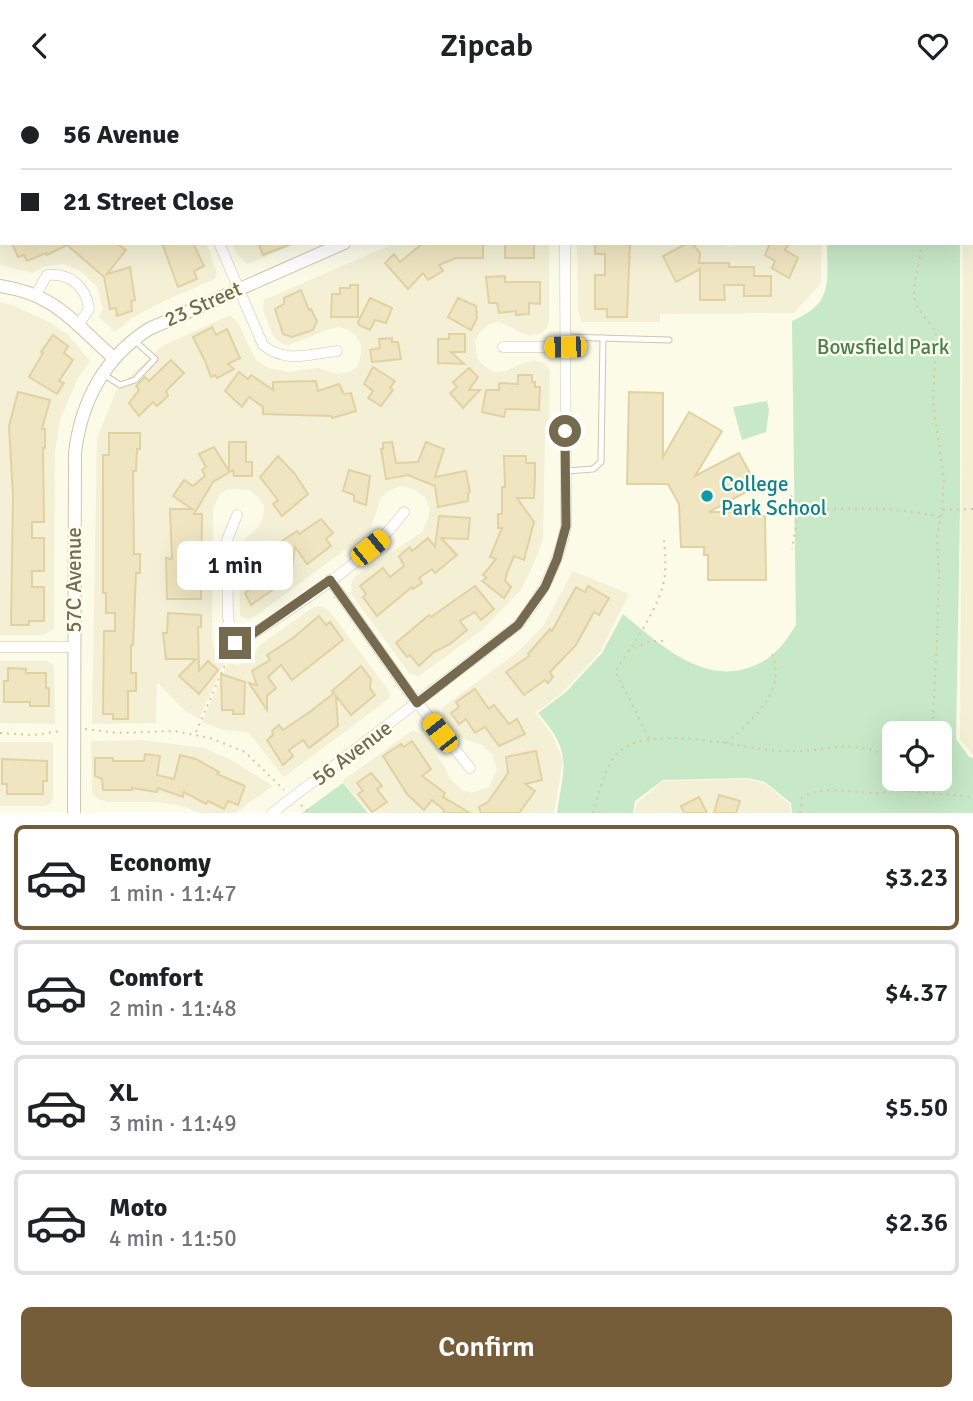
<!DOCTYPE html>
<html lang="en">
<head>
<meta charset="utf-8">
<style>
  :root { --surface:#fff; --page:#f6f6f6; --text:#202124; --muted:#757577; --line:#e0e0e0; --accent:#765d39 }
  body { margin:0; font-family:Signika,sans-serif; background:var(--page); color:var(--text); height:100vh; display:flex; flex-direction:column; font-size:26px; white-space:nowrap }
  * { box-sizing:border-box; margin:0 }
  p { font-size:23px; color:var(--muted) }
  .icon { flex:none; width:38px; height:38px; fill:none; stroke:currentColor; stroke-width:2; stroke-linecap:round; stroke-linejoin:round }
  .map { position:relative; height:722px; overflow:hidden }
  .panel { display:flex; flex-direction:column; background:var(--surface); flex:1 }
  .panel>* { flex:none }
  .guide { position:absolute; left:0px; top:0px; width:973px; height:154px; box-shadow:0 7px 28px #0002; display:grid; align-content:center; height:154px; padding:0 21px; background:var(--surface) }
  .controls { position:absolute; left:882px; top:630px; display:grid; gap:14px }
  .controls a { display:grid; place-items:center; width:70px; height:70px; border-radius:10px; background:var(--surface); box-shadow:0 7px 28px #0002; font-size:35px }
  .end { position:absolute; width:32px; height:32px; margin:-16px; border:9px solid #756a4d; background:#fff; box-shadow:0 0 0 4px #fff }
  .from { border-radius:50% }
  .bubble { position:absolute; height:49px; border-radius:10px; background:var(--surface); box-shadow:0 7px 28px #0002; font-size:23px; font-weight:600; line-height:49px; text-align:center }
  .car { position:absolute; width:21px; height:42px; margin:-21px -10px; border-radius:9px; box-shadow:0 0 5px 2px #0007; background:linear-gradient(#f5c518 24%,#345 0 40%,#f5c518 0 76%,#345 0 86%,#f5c518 0) }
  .guide b { display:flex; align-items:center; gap:24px; height:66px; font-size:26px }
  .guide b+b { border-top:2px solid var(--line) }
  .guide i { width:18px; height:18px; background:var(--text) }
  ul { padding:12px 0 0; list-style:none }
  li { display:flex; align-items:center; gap:21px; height:105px; margin:0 14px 10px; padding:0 7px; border:4px solid var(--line); border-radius:10px }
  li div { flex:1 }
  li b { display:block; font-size:26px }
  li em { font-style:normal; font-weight:600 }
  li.selected { border-color:var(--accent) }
  li>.icon { width:63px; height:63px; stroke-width:1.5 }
  .button { display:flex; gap:14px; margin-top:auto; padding:14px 21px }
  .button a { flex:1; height:80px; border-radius:10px; background:var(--accent); color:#fff; font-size:28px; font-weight:600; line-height:80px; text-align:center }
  header { display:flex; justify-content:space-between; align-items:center; height:91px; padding:0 21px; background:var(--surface); font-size:32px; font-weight:600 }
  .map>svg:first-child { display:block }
</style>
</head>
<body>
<header><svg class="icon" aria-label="back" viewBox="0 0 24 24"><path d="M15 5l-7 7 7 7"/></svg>Zipcab<svg class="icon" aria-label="heart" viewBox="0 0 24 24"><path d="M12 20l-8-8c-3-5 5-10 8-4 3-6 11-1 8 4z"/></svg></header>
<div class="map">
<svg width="973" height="722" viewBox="0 0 973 722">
  <rect width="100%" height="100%" fill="#fbfbe8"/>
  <!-- residential -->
  <g fill="#f3f0d6">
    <path d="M971,107H973V664L960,647L963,152H971Z"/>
    <path d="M0,113L2,152H206L217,182L215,188L164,210L132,227L115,241L99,226L103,218L97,196L81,180L63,173L46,175L32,182L0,174Z"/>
    <path d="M232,152H298L248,173L237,163Z"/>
    <path d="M395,152H549V231L547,237L540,243L526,244L500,231L489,233L480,241L475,250L477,267L484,275L494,281L506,280L525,271L537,270L545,272L550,279L549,338L545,344L543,448L534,472L521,499L482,539L419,585L410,583L352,504L351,494L354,486L422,441L428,427L430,417L425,406L413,398L400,395L386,401L380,409L371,437L358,449L257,524L250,528L244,527L240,524L239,459L243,450L257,437L263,427L264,415L257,405L249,399L229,398L220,403L213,418L212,548L214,558L225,570L199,628L185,620L157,591L156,632L92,633L97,347L117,298L162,255L230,224L238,232L256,269L268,277L288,281L318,277L338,283L349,281L358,275L361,263V253L355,244L347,238L339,236L329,238L289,254L282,253L273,245L263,219L264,209Z"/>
    <path d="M577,152H719L730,156L746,152H821V192L794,222L660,223V231H581L578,219Z"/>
    <path d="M0,211L12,214L51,232L68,244L90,270L78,287L61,326L55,361L54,538L43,544H0Z"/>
    <path d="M573,480L629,503L600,561L561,603L535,622L552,643L563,669L554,722H370L342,690L413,639L422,644L444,675L450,688L462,699L471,702L489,696L497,678L492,663L482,654L456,645L443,628L442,617L520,559L543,535Z"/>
    <path d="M320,515L328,518L389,600L390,607L284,686L248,641L223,639L202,631L228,572L238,574L250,569L260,554L312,517Z"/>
    <path d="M0,570H47L54,575L55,633L0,632Z"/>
    <path d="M141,649L204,657L231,669L273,695L235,722H201L178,714L157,711H108L98,708L92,702L91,650Z"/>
    <path d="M0,651H53V707L51,712L45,715H0Z"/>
    <path d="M748,688L766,693L789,713L791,722H634L637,712L663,690Z"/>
  </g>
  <!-- green -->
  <g fill="#c7e9c7" fill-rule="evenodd">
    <path d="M827,152H960V418L956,648L969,666L973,667V722H792L791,712L765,691L748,687L663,689L635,710L633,722H557C564,674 573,662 538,622L566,601L602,562L623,523C661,554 706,598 758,573C763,570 768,568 772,564C782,556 789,545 796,534L792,230C834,213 827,190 827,152ZM894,642H940V688H894Z"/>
    <path d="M767,310L769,319L766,341L742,349L733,316Z"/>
    <path d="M343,692L368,722H302L306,719Z"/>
  </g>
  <!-- building -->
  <g fill="#f0e5c1" stroke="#e2d2a2" stroke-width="2">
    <path d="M12,152H116L126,159L107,183L130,176L135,209L131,210L132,220L117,225L116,217L110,218L104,186L67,154L47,164L46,162L27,170L24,164L18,166Z"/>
    <path d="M162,152H193L204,175L194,180L197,188L178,196Z"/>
    <path d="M258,152H291V153L263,164Z"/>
    <path d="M423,152H483V167H456L439,174L443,180L428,189L423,182L408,198L385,172L394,163L400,171Z"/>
    <rect x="505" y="152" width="29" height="15"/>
    <path d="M595,152H630L627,226H607V218H595V184H605V163H595Z"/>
    <path d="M688,152H692L700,162L699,172H729V176H754V185H771V205H744V194H724L725,209H700V178L676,191L663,165Z"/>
    <path d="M770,152H789L785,159L798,167L789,187L772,177L775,170L765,164Z"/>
    <path d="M505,185V191H540V213L529,212V223L516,224V220L499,222L497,212H489L486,186Z"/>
    <path d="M350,194H358V226H331L332,203H340V197H350Z"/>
    <path d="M301,199L309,219L311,218L317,230L313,239L292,246L283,243L275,218L284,213V207Z"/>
    <path d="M370,207L392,217L386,232L375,229L370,239L359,234L358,231Z"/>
    <path d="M458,207L476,215L477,227L471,239L448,226Z"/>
    <path d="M212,236L216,244L227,238L240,267L228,273L234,278L217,287L215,284L211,286L205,270L193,246Z"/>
    <path d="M449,243H465V261H451L464,273L438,272V248H449Z"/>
    <path d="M53,244L68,255L64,262L73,269L59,290L64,292L57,303L29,286L43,262L41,261Z"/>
    <path d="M392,247V251H398L401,268L372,271L370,259L380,257L379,248Z"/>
    <path d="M171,269L184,282L166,300L168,305L157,315L153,311L139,325L129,312L139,299L136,295L145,286L149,290Z"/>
    <path d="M373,276L395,290L390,297L393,299L381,315L368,307L373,300L364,293Z"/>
    <path d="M469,277L478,286L469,299H480L463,317L450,302L457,296L453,291Z"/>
    <path d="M239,281L248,288L251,284L273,299V291L316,290L318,300L339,293L344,303L351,302L356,320L332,327L331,325L263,323V316L249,306L242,316L225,300Z"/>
    <path d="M518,284H532V291H535V296H540L539,319L506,318L504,326L482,321L486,299H499V292L518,293Z"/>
    <path d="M18,301L50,309L42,338H45V357H43L44,431H32V447H44V480H32V496H44V530H29V534H11L13,405L9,335Z"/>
    <path d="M629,301L663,302V366L689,321L722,340L695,385L739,362L757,395L709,421H743V425H765L766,489H708V464H704V456H681L679,413L668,393H627Z"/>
    <path d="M109,342H140V358H137L136,380H133L134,463H140V482H136L133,554H131V582H136V600H128V628H113V623H103L104,540H115V522H106V502H103V364H109Z"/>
    <path d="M229,351H246V371H252V385H234L233,379L213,391L194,423H202L201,508H167L166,467L172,468L170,418H192L173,405L184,389L193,395L205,385L202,379L206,376L199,363L214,356L229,380Z"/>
    <path d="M392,351L396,372L418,371L426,351L444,358L435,386L466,380L470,401L468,402V410L438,416L435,395L408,384L386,388L381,358H383V352Z"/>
    <path d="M278,365L295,383L308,403L282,425L273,413L278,409L260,386Z"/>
    <path d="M504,365H526V372H535V384L534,407H517L534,431L524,469L514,465L507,482L505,490L511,496L504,507L482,490L487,487L483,484L496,468L490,466L502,437H498V423H502V396H505Z"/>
    <path d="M349,379L370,385L366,414L354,410V404L343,400Z"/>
    <path d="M439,425L470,427L468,448L441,447L457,464L435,482L432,478L419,487L422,492L413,498L412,496L377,525L363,506L366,503L360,495L383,477L390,486L404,475L399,465L410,456L412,460L428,447L435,456Z"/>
    <path d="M321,428L333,442L326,448L331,455L307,473L295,456L291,486L251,514L245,502L251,497L249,493L275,474L266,461L297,440L299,443Z"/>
    <path d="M475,495L494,518L481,529L475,521L460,530L467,539L450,553L434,561L419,575L410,564L407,566L396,552L429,524L431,526Z"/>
    <path d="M588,495L609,507L599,524L594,521L576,554L550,581L553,586L548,592L545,589L524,604L506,581L529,565L528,563L550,538L552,540L576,496L585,501Z"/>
    <path d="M168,522L201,524V536H198L199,580L208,570L218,579L199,603L179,585L196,568H166L163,542H167Z"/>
    <path d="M319,525L326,534L330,531L343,549L292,589L281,574L268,586L276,597L267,605V619L249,592L257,594L252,580L270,569L267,564L293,547Z"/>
    <path d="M361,575L371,588L370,597L375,604L351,624L336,605L338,635L309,657L303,649L289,659L293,665L283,674L267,649L273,644L272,640L279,634L283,639L311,620L334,602L332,600Z"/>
    <path d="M8,577L26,578V582H46V597H49V615H30V611H4V590H8Z"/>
    <path d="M221,583L245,591L244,623H233V619H222Z"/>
    <path d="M475,598L489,618L494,614L509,633L517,628L525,643L499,655L485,636L475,642L466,628L459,633L451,622L459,616L456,611Z"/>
    <path d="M412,650L431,678L422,685L445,702L443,706L470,722H443L444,719L432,709L424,719L407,703L383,665L401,653L404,656Z"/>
    <path d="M536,660L542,689L525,693L535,700L519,722H481L479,716L488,711L508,682L506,666Z"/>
    <path d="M145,663L160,665L157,684L174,688L180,664L196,668L219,681L217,683L245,695L238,714L228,710L224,718L208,710L206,713L184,701L183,706L158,697L157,701L132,697V699H103L102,688L95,685V667H113V670H144Z"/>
    <path d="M2,668L47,670V690H43V703H7V693H2Z"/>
    <path d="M371,682L382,695L377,698L387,711L372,721L358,703L363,700L357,692Z"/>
    <path d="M719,704L740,710L736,722H714Z"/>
    <path d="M699,706L707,722H684L681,715Z"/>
  </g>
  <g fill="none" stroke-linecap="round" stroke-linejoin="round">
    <defs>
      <g id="service">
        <path d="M565,246L669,249"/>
        <path d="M103,283L120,294L135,289L155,268L135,250"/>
        <path d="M567,380L593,378L601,371L603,247"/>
      </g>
      <g id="minor">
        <path d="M155,0V2"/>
        <path d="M894,0V2"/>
        <path d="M219,152L263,254C286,273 310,263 337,260"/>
        <path d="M35,205L47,184C70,182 86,195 89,218L79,233"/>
        <path d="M503,256H565"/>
        <path d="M237,424L227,449L228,527L235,552L244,549C298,512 365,474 404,421"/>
        <path d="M330,489L408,600L470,677"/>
        <path d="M0,556H74"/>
        <path d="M272,722L518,534C542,505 559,472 566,435L565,152"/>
      </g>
      <g id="tertiary">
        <path d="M321,0L322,2"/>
        <path d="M971,96H973"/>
        <path d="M0,195C58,204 73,232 114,267"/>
        <path d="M74,722L75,362C81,310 105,266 149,238L344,152"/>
      </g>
    </defs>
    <!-- service casing -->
    <use href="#service" stroke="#cdc7ae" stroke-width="7"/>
    <!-- minor casing -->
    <use href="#minor" stroke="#cdc7ae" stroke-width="11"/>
    <!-- tertiary casing -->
    <use href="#tertiary" stroke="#cdc7ae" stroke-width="14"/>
    <!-- path -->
    <g stroke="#d5c9a3" stroke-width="2" stroke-dasharray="2 5" stroke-linecap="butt">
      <path d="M0,97L2,96"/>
      <path d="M920,152C923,172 909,194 916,213C920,222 929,231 936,240L933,312L944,388L942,419L937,446L939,480L937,548L932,642"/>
      <path d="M783,393L799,416L792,458"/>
      <path d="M799,419C847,417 893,415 940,426"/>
      <path d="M943,419L973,418"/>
      <path d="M628,560L651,550H667"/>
      <path d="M85,638L117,642L174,640L210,647L245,661L284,699"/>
      <path d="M196,641L231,560"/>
      <path d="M0,642L33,644L62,640"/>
      <path d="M649,647L615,580C632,555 662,514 665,483C666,472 665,460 664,449"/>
      <path d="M727,652C752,628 789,600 771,560"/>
      <path d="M301,714L311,722"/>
      <path d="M593,722C600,702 604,672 621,659C656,633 738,657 780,660C825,663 844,645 890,666L885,701L908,700L973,706"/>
      <path d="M800,722L802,707C820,692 860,704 884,702"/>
    </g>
    <!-- service -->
    <use href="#service" stroke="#fff" stroke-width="5"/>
    <!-- minor -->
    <use href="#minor" stroke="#fff" stroke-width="10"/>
    <!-- tertiary -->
    <use href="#tertiary" stroke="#fff" stroke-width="12"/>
  </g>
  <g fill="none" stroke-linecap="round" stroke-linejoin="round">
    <!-- route -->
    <path stroke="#756a4d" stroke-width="9" d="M235,552L244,549L330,489L417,612L518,534L545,496L557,468L566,435L565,340"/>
  </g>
  <!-- markers -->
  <circle fill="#0f9aa8" stroke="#fefeee" stroke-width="2.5" cx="707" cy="405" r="7"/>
  <g text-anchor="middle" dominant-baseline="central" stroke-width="5" stroke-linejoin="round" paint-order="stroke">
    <!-- street labels -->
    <g font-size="21" fill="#756a4d" stroke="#fefeee">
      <text transform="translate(203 213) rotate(-24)">23 Street</text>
      <text transform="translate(74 489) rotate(-90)">57C Avenue</text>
      <text transform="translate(352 662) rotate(-37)">56 Avenue</text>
    </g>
    <!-- park labels -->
    <g font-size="21" fill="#487f4d" stroke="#fefeee">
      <text x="883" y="256">Bowsfield Park</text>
    </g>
    <!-- culture labels -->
    <g font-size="21" fill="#0d838f" stroke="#fefeee" text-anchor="start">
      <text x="721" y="393">College<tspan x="721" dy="24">Park School</tspan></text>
    </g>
  </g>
</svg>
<div class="controls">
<a><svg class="icon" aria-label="locate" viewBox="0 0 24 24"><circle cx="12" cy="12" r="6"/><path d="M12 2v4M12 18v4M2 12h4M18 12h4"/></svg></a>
</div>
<i class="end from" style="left:565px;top:340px"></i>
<i class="end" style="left:235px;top:552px"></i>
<div class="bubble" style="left:177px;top:450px;width:116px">1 min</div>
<i class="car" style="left:565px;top:256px;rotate:269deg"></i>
<i class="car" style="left:370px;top:457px;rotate:51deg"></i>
<i class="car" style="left:440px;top:642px;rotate:322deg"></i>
<div class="guide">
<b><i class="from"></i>56 Avenue</b>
<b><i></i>21 Street Close</b>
</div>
</div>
<section class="panel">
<ul>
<li class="selected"><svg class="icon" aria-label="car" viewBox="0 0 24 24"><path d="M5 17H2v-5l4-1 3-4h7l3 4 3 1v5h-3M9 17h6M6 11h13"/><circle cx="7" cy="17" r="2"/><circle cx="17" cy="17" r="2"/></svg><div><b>Economy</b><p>1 min · 11:47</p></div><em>$3.23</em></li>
<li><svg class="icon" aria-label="car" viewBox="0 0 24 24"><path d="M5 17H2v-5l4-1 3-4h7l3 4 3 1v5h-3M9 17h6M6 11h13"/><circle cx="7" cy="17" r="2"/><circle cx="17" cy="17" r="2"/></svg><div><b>Comfort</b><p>2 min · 11:48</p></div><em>$4.37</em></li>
<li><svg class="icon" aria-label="car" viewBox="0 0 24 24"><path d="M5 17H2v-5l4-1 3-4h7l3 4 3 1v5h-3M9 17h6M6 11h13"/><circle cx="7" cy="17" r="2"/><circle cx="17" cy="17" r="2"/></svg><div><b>XL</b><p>3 min · 11:49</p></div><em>$5.50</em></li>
<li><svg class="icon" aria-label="car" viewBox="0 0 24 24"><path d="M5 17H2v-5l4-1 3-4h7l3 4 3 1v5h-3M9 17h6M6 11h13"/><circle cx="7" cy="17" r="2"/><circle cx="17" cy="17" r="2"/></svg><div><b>Moto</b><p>4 min · 11:50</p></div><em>$2.36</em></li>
</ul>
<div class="button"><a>Confirm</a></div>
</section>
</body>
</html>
